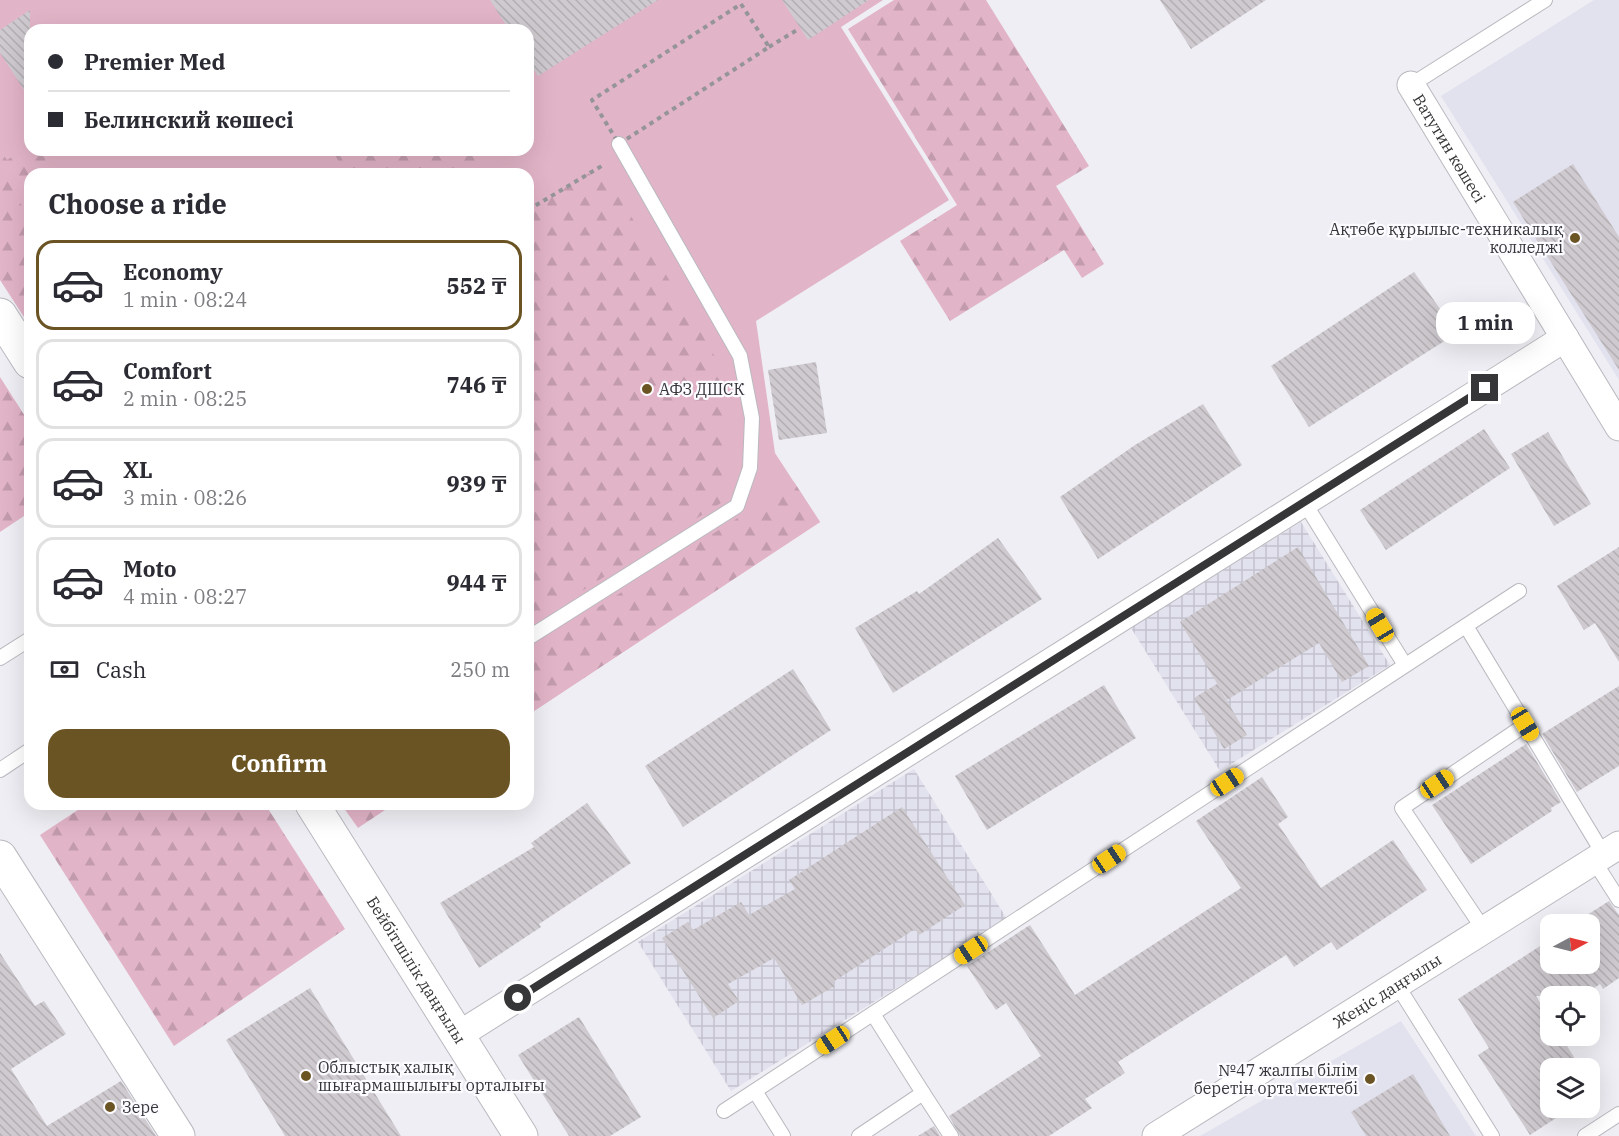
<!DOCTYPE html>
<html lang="en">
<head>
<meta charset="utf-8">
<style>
  :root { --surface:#fff; --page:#f7f7f7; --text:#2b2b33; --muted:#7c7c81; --line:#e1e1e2; --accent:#6b5424 }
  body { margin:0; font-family:"IBM Plex Serif",serif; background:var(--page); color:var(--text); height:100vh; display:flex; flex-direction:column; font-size:22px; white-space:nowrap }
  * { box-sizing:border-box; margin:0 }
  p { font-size:20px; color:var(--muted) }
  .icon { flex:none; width:33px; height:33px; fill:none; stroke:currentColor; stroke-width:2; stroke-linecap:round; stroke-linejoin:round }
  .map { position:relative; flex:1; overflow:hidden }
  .side { position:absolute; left:24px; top:168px; width:510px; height:642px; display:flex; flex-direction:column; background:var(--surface); border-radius:18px; box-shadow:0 6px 24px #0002 }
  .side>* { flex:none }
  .banner { position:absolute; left:24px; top:24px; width:510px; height:132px; border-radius:18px; box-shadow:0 6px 24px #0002; display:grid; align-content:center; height:132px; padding:0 24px; background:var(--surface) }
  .needle { width:39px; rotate:83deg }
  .tools { position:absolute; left:1540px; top:914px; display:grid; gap:12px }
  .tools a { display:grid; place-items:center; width:60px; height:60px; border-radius:12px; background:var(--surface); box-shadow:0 6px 24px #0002; font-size:30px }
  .end { position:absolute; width:27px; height:27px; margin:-14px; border:8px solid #363638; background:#fff; box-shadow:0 0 0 3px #fff }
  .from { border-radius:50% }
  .bubble { position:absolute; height:42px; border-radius:18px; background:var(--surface); box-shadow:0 6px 24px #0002; font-size:20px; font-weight:700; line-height:42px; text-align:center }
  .car { position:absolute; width:18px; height:36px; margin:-18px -9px; border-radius:8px; box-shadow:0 0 4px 2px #0007; background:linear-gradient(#f5c518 24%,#345 0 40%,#f5c518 0 76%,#345 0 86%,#f5c518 0) }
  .banner b { display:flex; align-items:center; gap:21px; height:57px; font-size:22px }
  .banner b+b { border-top:2px solid var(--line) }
  .banner i { width:15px; height:15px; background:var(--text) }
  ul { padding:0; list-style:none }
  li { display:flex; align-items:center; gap:18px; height:90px; margin:0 12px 9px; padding:0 12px; border:3px solid var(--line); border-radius:18px }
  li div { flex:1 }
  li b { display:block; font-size:22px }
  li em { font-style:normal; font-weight:700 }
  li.selected { border-color:var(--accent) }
  li>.icon { width:54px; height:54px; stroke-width:1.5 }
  h2 { padding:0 24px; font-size:27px; line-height:72px }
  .pay { display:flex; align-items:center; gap:15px; height:66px; padding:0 24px; font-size:22px }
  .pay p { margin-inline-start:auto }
  .button { display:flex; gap:12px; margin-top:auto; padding:12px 24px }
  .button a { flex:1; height:69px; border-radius:18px; background:var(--accent); color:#fff; font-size:24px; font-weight:700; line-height:69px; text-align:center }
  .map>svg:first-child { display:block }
</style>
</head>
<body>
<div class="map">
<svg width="1619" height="1136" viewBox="0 0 1619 1136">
  <defs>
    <pattern id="industrial-grid" width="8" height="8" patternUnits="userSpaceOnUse" patternTransform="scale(1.5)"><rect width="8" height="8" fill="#e2e1ee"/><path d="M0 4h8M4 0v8" fill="none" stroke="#c2c2cd"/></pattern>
    <pattern id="forest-firs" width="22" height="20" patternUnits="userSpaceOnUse" patternTransform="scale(1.5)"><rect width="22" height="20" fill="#e2b4c7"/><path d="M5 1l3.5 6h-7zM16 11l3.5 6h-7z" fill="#c29bac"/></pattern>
    <pattern id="building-back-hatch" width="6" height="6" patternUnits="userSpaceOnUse" patternTransform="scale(1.5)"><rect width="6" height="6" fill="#cfcacf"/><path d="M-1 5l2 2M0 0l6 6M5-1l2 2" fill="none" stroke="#b2aeb2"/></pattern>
  </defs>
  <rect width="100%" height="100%" fill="#eeeef4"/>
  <!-- built -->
  <g fill="#e2e1ee">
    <path d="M1594,0H1619V380L1441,96Z"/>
    <path d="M1401,1021L1476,1136H1200Z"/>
  </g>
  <!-- industrial -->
  <g fill="url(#industrial-grid)">
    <path d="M1301,522L1390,665L1220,771L1131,628Z"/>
    <path d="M914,769L1007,919L731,1091L638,942Z"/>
  </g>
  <!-- green -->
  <path fill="#e2b4c7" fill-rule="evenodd" d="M0,0H883L841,27L949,200L756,321L775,453L820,522L528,715V174H30V326L0,279ZM30,30H528V150H30Z"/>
  <!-- forest -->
  <g fill="url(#forest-firs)">
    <path d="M894,0H986L1089,166L1056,186L1104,264L1082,278L1064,250L950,321L900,241L957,205L848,29Z"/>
    <path d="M30,145V150H80L43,174H30V183L14,193L30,219V326L0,280V150L7,160Z"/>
    <path d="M332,150H494L454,174H346Z"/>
    <path d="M601,166L726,375L724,501L528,625V210Z"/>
    <path d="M0,377L30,424V512L0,532Z"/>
    <path d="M794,482L820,522L528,715V652Z"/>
    <path d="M87,804H265L345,929L174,1046L40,835Z"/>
    <path d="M341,804H394L358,828Z"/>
  </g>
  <!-- building -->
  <g fill="url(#building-back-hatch)">
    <path d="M490,0H658L538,76L528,60V30H509Z"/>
    <path d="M782,0H869L808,40Z"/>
    <path d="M1160,0H1266L1191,49Z"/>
    <path d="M30,10V99L0,53V30Z"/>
    <path d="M1573,164L1619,237V370L1513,202Z"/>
    <path d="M1414,272L1457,333L1309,427L1271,366Z"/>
    <path d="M816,362L827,433L779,440L768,370Z"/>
    <path d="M1203,404L1242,465L1098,559L1060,497L1135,445Z"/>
    <path d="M1484,429L1510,468L1386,550L1360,510Z"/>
    <path d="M1548,432L1591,504L1554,526L1511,454Z"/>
    <path d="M998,538L1042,599L893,693L855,628L917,591L919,594Z"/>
    <path d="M1298,547L1369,666L1342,682L1319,643L1227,700L1180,622Z"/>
    <path d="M1619,547V662L1595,623L1584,630L1557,586Z"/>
    <path d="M793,669L831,730L683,827L645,766Z"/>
    <path d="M1217,684L1247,735L1224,749L1194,698Z"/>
    <path d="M1104,685L1136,738L987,830L955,776Z"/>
    <path d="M1619,686V766L1577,792L1542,734Z"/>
    <path d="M1526,744L1561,802L1551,808L1552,811L1471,864L1432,805Z"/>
    <path d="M1262,777L1288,817L1278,824L1321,888L1393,840L1427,890L1337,950L1331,942L1294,967L1286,955L1118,1062L1125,1073L1085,1099L1092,1108L1049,1136H960L949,1116L1041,1056L1006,1003L996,1010L967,966L1030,925L1075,995L1241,888L1196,821Z"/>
    <path d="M587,803L631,863L539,924L541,927L479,968L440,903L534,847L531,843Z"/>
    <path d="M902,807L965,905L919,935L915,929L833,982L835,986L802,1005L774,958L728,984L739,1001L713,1018L662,938L688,922L693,930L741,902L749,915L795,889L789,880Z"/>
    <path d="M1609,901L1619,915V978L1603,989L1600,984L1582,996H1536L1551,1020V1035H1560L1581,1068H1551V1107H1573L1530,1135L1478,1055L1489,1048L1458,999L1551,939V963H1590V924H1573Z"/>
    <path d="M0,953L35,1006L44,1001L66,1034L11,1069L47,1126L121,1081L156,1136H0Z"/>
    <path d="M310,988L401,1136H285L226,1040Z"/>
    <path d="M579,1017L641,1117L610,1136H569L518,1055Z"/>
    <path d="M1413,1074L1450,1136H1366L1351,1112Z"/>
    <path d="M934,1126L940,1136H918Z"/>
  </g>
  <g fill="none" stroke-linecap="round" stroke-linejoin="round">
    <defs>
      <g id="service">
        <path d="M1411,85L1545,0"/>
        <path d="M1304,502L1405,665"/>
        <path d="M1466,626L1604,855"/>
        <path d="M528,638L737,506L750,468L752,418L740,356L619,144"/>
        <path d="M0,658L30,639"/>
        <path d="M0,770L30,750"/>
        <path d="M1594,861L1619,900"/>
        <path d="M1484,930L1402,808L1525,725"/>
        <path d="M1397,985L1492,1136"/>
        <path d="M873,1014L923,1093"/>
        <path d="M755,1091L783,1136"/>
        <path d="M724,1111L1519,591"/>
        <path d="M859,1136L923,1093L951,1136"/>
        <path d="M1585,1136L1619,1114"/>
      </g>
      <g id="minor">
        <path id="s1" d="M1411,85L1619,427"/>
        <path d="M457,1036L1565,338"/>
        <path id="s2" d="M1156,1136L1619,845"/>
      </g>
      <g id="secondary">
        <path d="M0,315L30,362"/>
        <path id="s3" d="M312,804L521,1136"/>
        <path d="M0,857L178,1136"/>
      </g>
    </defs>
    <!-- service casing -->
    <use href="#service" stroke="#bab9bf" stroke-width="16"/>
    <!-- minor casing -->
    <use href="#minor" stroke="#bab9bf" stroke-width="29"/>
    <!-- secondary casing -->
    <use href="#secondary" stroke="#bab9bf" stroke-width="35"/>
    <!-- path -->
    <g stroke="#959599" stroke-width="4" stroke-dasharray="4.5 4.5" stroke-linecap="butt">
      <path d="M741,4L769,47L619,144L592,100Z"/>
      <path d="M769,47L797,30"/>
      <path d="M528,210L605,164"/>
    </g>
    <!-- service -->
    <use href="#service" stroke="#fff" stroke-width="14"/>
    <!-- minor -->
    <use href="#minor" stroke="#fff" stroke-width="27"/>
    <!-- secondary -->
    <use href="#secondary" stroke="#fff" stroke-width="33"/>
  </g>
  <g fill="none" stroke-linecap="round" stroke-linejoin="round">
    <!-- route -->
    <path stroke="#363638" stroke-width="8" d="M518,998L1485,388"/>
  </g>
  <!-- markers -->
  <g fill="#6b5424" stroke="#fcfbff" stroke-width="2">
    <circle cx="1575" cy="238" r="6"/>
    <circle cx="647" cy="389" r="6"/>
    <circle cx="306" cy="1076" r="6"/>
    <circle cx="1370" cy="1079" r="6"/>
    <circle cx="110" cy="1107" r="6"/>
  </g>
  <g text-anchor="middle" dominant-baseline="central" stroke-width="4.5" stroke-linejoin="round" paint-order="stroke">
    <!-- street labels -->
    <g font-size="16" fill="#363638" stroke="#fcfbff">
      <text stroke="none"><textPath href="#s1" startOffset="74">Ватутин көшесі</textPath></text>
      <text stroke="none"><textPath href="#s3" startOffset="196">Бейбітшілік даңғылы</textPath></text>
      <text stroke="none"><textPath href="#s2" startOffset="273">Жеңіс даңғылы</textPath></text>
    </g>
    <!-- poi labels -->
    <g font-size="16" fill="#363638" stroke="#fcfbff" text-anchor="start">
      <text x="1563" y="229" text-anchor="end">Ақтөбе құрылыс-техникалық<tspan x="1563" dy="18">колледжі</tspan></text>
      <text x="659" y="389">АФЗ ДШСК</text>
      <text x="318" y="1067">Облыстық халық<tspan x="318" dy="18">шығармашылығы орталығы</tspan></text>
      <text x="1358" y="1070" text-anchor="end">№47 жалпы білім<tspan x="1358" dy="18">беретін орта мектебі</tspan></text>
      <text x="122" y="1107">Зере</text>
    </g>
  </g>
</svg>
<div class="tools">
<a><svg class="needle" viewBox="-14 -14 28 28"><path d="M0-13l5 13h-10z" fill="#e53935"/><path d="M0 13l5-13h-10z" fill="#7c7c81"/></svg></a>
<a><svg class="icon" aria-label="locate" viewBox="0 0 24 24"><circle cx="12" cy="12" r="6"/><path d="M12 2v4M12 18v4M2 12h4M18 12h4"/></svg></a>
<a><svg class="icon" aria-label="layers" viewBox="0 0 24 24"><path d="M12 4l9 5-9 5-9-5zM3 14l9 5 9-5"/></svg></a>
</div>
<i class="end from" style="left:518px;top:998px"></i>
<i class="end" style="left:1485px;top:388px"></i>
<div class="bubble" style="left:1436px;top:302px;width:99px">1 min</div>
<i class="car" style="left:1380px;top:625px;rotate:329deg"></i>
<i class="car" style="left:1525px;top:724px;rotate:149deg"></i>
<i class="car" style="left:1227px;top:782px;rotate:57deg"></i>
<i class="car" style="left:1437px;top:784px;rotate:56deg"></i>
<i class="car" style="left:1109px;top:859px;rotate:56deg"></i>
<i class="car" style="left:971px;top:950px;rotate:237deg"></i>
<i class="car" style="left:833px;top:1040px;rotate:237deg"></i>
<div class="banner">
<b><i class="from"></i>Premier Med</b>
<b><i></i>Белинский көшесі</b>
</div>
<section class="side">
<h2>Choose a ride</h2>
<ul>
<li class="selected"><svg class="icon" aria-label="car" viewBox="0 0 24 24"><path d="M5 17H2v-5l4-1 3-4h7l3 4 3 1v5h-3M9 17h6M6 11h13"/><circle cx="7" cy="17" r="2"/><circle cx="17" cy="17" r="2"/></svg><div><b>Economy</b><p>1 min · 08:24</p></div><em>552 ₸</em></li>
<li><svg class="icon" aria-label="car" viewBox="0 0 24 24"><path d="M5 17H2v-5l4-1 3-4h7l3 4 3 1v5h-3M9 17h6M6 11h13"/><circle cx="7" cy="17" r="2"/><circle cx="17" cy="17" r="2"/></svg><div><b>Comfort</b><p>2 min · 08:25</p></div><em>746 ₸</em></li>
<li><svg class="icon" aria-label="car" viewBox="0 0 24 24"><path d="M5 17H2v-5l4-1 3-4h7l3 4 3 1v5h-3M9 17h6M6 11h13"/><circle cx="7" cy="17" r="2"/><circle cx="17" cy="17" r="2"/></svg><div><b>XL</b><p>3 min · 08:26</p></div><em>939 ₸</em></li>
<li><svg class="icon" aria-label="car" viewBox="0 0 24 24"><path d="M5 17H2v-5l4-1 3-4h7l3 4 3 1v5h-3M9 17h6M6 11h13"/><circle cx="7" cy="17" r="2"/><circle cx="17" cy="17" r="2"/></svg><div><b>Moto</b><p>4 min · 08:27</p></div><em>944 ₸</em></li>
</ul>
<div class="pay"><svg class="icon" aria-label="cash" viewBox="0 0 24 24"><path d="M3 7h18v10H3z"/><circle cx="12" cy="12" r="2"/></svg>Cash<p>250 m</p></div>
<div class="button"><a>Confirm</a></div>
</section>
</div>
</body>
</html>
